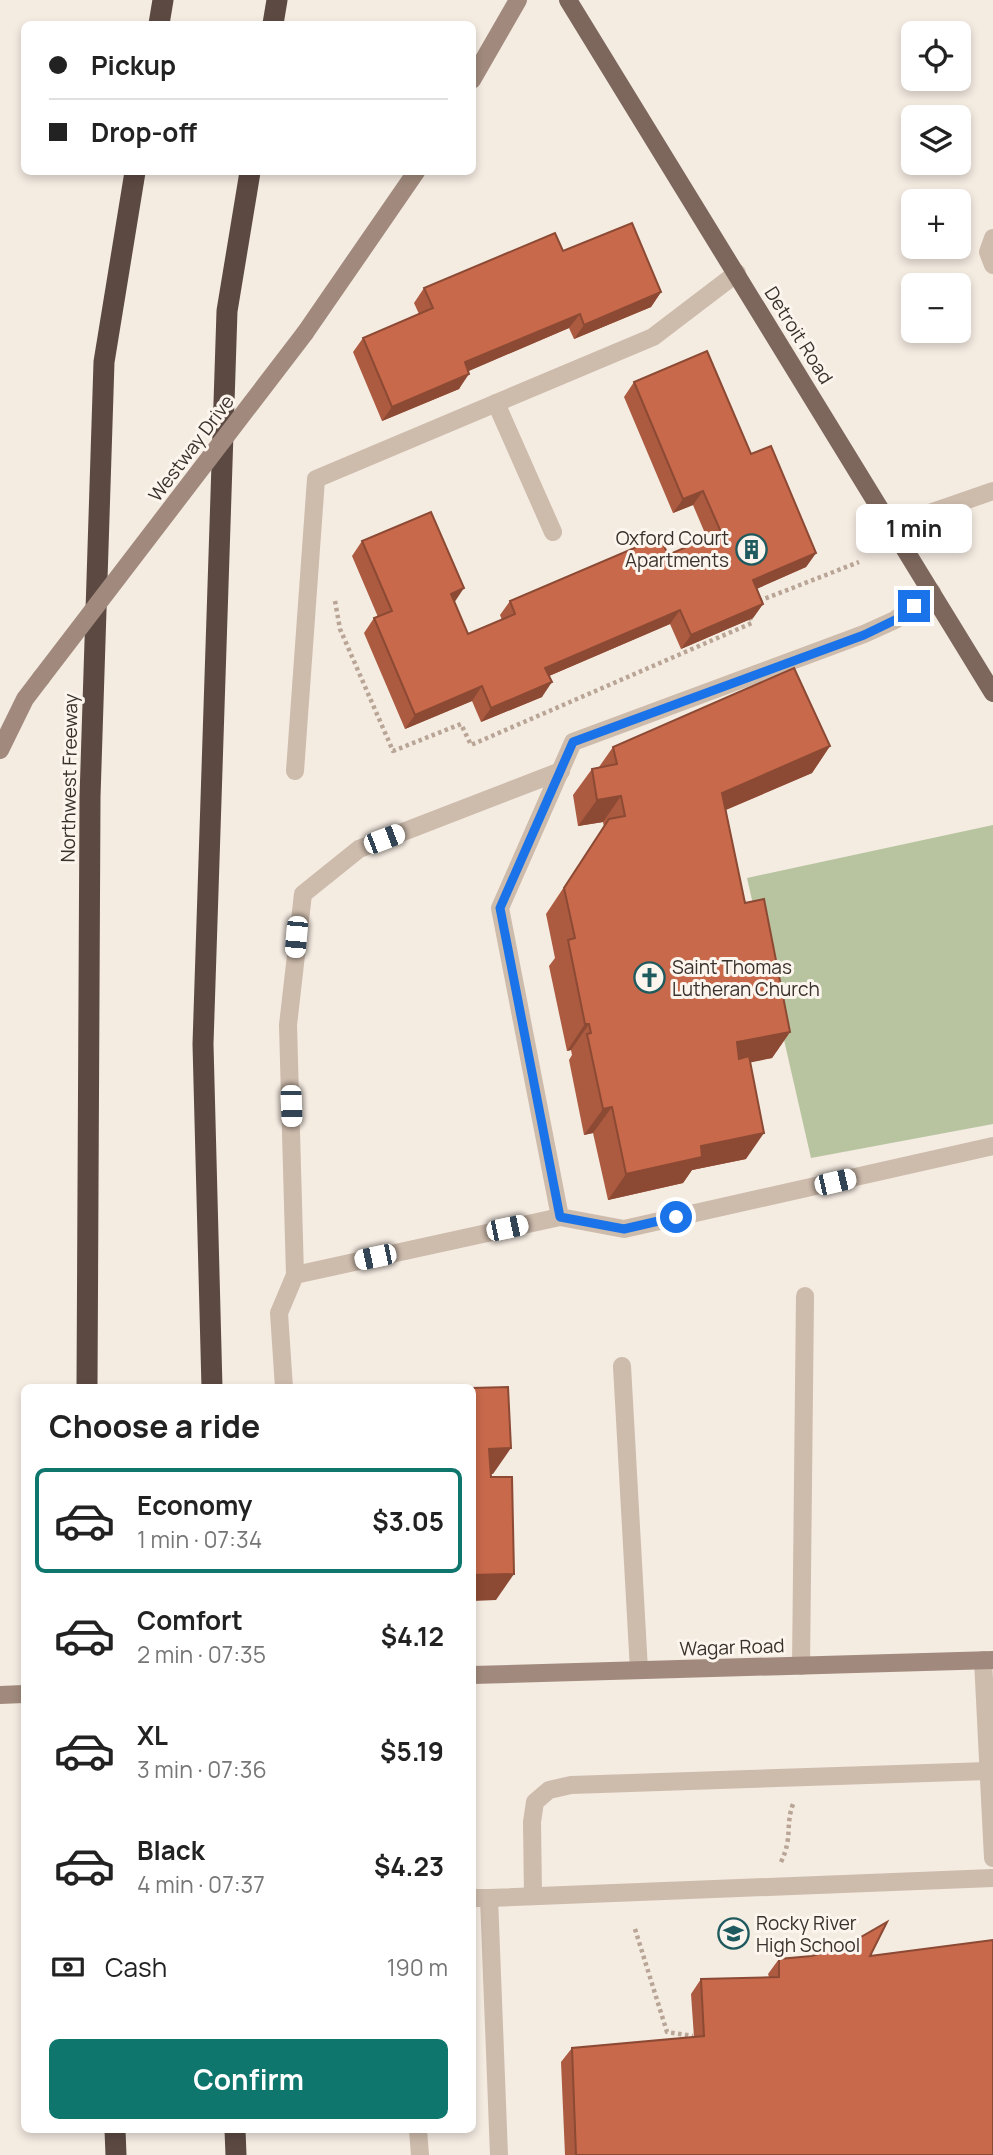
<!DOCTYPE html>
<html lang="en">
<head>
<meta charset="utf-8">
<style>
  :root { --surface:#fff; --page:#f6f6f6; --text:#222; --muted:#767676; --line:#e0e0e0; --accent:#0f766e }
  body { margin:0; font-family:Manrope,sans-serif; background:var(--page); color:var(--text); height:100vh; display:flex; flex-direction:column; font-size:26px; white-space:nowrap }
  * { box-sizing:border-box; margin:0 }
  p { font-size:23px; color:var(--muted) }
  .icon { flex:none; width:38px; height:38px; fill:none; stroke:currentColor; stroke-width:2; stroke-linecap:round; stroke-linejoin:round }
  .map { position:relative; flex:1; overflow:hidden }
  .panel { position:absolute; left:21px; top:1384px; width:455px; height:749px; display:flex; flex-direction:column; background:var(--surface); border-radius:10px; box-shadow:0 4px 10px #0003 }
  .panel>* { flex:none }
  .guide { position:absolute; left:21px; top:21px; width:455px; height:154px; border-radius:10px; box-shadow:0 4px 10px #0003; display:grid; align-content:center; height:154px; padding:0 28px; background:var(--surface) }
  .controls { position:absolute; left:901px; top:21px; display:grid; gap:14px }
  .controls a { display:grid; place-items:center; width:70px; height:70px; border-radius:10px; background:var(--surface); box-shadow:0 4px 10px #0003; font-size:35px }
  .end { position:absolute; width:32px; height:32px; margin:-16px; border:9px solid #1a73e8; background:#fff; box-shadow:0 0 0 4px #fff }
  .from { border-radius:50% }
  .bubble { position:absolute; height:49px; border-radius:10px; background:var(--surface); box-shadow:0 4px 10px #0003; font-size:23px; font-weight:700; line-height:49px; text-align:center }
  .car { position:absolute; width:21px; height:42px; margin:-21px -10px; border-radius:9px; box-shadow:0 0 5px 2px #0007; background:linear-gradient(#fff 24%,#345 0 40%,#fff 0 76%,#345 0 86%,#fff 0) }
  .guide b { display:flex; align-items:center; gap:24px; height:66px; font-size:26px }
  .guide b+b { border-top:2px solid var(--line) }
  .guide i { width:18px; height:18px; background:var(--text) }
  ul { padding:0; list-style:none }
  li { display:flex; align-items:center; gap:21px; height:105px; margin:0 14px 10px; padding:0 14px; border:4px solid transparent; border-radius:10px }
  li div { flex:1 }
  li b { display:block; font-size:26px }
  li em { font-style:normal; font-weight:700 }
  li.selected { border-color:var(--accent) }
  li>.icon { width:63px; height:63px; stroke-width:1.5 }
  h2 { padding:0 28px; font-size:32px; line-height:84px }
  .pay { display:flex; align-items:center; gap:18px; height:77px; padding:0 28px; font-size:26px }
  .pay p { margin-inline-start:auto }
  .primary-button { display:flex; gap:14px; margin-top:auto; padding:14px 28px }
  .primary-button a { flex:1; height:80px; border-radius:10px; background:var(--accent); color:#fff; font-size:28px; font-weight:700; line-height:80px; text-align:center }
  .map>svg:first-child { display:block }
</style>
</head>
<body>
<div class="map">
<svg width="993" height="2155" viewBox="0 0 993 2155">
  <rect width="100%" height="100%" fill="#f4ebe1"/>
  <!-- green -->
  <path fill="#b8c4a0" d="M993,825V1124L811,1158L747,878Z"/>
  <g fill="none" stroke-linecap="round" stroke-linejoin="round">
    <!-- path -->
    <g stroke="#b9a596" stroke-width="4.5" stroke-dasharray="3.5 3.5" stroke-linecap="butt">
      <path d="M335,601L340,629L393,751L461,724L471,745L752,623L749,616"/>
      <path d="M759,601L859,562"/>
      <path d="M781,1862C793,1837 785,1826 793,1804"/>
      <path d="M635,1929L667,2032L693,2036"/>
    </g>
    <!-- service -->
    <g stroke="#cdbbac" stroke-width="18">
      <path d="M496,403L553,532"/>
      <path d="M932,592L895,620L864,634L573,742L500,908L560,1217L624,1229L993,1146"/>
      <path d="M295,771L316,479L653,337L737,273"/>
      <path d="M295,1275L288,1025L303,894L359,849L561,771"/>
      <path d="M622,1366L639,1670"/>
      <path d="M284,1388L279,1313L295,1275L560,1217"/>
      <path d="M983,1660L993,1858"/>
      <path d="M801,1666L805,1296"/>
      <path d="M533,1896L532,1822L535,1802L549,1790L571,1785L988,1771"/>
      <path d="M472,1898H489L499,2155"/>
      <path d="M489,1898L993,1878"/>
      <path d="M418,2130L420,2155"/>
    </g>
    <!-- minor -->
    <g stroke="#cdbbac" stroke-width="18">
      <path d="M993,238L988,252L993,265"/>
      <path d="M892,526L993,491"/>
    </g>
    <!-- secondary -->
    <g stroke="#a18a7d" stroke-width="18">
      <path d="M472,80L518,0"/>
      <path d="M305,333L416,172"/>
      <path d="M0,750L25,699L41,678"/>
      <path d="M472,1675L993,1660"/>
      <path d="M0,1695L24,1694"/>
    </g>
    <!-- primary -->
    <path stroke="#7d675c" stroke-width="18" d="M568,0L993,693"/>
    <!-- motorway -->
    <g stroke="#5c4a42" stroke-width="21">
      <path d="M159,24L163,0"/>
      <path d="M273,24L277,0"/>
      <path d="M87,1388L90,797L104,362L135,172"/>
      <path d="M212,1388L203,1044L227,311L250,172"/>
      <path d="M115,2130L116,2155"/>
      <path d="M235,2130L236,2155"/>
    </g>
    <!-- secondary-bridge -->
    <path stroke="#a18a7d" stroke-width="18" d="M41,678L305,333"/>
  </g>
  <!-- wall -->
  <g fill="#ac5a40">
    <path d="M563,251L661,292L651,307L574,339L569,328L468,371L459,389L382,421L353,352L363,338L419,314L414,303L424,288Z"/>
    <path d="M634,382L751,454L816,553L806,567L756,589L763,604L753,618L681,649L670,624L549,676L542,697L481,722L472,701L405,729L364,633L374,618L378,617L352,556L362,541L454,602L468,634L502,620L500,615L510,601L668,555L707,538L693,505L673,513L624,397Z"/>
    <path d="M830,746L812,773L726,810L745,903L790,1032L772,1058L750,1062L746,1159L692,1170L683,1183L608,1200L593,1133L584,1135L569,1060L572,1055L571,1050L567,1051L549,966L555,958L546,914L604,827L603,822L578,826L573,795L592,769L599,767L613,747Z"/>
    <path d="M870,1956L993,2155H565L561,2062L572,2048L694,2037L691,1994L701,1979L769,1977L768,1974L779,1959Z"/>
  </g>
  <!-- shaded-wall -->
  <g fill="#8c4a34">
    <path d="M661,292L651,307L574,339L584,325Z"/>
    <path d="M580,314L569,328L455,377L465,362Z"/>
    <path d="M469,374L459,389L382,421L392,407Z"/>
    <path d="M703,491L693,505L673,513L683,499Z"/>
    <path d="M816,553L806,567L743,595L753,580Z"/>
    <path d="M464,588L454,603L451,594Z"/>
    <path d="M763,604L753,618L681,649L691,635Z"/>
    <path d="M680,610L670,624L535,682L545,668Z"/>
    <path d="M552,682L542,697L481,722L491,708Z"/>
    <path d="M482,686L472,701L405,729L415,715Z"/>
    <path d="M830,746L812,773L704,819L722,793Z"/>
    <path d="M621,796L603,822L578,826L597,800Z"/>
    <path d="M585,1024H589L571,1050L567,1051Z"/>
    <path d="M790,1032L772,1058L718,1069L737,1042Z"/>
    <path d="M612,1107L593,1133L584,1135L603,1109Z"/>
    <path d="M764,1133L746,1159L692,1170L683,1183L608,1200L626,1174L701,1146Z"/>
    <path d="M511,1448L493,1474L472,1475L489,1449Z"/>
    <path d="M514,1574L496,1600L472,1601V1575Z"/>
  </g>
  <!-- building -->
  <g fill="#c8694b" stroke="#8c4a34" stroke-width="2">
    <path d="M632,223L661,292L584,325L580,314L465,362L469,374L392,407L363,338L433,308L424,288L555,233L563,251Z"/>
    <path d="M707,351L751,454L771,446L816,553L753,580L763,604L691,635L680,610L545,668L552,682L491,708L482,686L415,715L374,618L392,611L362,541L431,512L464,588L451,594L468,634L515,614L510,601L660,537L668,555L721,532L703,491L683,499L634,382Z"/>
    <path d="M794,668L830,746L722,793L745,903L764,899L790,1032L737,1042L739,1059L749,1056L764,1133L701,1146L702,1157L626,1174L612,1107L603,1109L587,1034L591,1033L589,1024H585L568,940L575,938L564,888L609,819L625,816L621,796L597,800L592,769L617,764L613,747Z"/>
    <path d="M508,1387L511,1448L489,1449L491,1477H512L514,1574L472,1575V1388Z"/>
    <path d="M887,1922L870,1956L993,1940V2155H576L572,2048L704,2036L701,1979L779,1977V1959L812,1956L847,1945Z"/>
  </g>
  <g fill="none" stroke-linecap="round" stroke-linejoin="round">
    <!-- route -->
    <path stroke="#1a73e8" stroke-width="9" d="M676,1217L624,1229L560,1217L500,908L573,742L864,635L895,620L914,606"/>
  </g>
  <!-- icons -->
  <defs>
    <symbol id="building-ring" viewBox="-11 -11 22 22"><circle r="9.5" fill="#fbf5ee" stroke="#1f5a5e" stroke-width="1.5"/><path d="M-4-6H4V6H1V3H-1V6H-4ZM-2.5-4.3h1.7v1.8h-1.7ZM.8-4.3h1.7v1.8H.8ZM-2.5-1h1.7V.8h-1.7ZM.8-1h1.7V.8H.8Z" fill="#1f5a5e"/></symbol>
    <symbol id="church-ring" viewBox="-11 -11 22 22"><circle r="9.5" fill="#fbf5ee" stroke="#1f5a5e" stroke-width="1.5"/><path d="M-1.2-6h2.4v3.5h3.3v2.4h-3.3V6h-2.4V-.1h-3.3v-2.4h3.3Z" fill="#1f5a5e"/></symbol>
    <symbol id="school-ring" viewBox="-11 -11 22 22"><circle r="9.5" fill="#fbf5ee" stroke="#1f5a5e" stroke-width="1.5"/><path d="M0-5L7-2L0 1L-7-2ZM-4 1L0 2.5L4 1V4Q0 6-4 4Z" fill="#1f5a5e"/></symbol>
  </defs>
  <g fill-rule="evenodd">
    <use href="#building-ring" x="734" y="532" width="35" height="35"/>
    <use href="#church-ring" x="632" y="960" width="35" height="35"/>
    <use href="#school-ring" x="716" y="1916" width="35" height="35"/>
  </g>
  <g text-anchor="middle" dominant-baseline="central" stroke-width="6" stroke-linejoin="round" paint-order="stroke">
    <!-- street labels -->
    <g font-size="19" fill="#3b302b" stroke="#fbf5ee">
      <text transform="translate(799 335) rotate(58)">Detroit Road</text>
      <text transform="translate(191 448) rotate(-53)">Westway Drive</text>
      <text transform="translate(69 778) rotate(-89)">Northwest Freeway</text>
      <text transform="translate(732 1647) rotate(-2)">Wagar Road</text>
    </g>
    <!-- poi labels -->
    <g font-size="19" fill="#3b302b" stroke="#fbf5ee" text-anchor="start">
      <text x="729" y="538" text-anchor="end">Oxford Court<tspan x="729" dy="22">Apartments</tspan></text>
      <text x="672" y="967">Saint Thomas<tspan x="672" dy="22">Lutheran Church</tspan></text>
      <text x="756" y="1923">Rocky River<tspan x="756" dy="22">High School</tspan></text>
    </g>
  </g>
</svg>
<div class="controls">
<a><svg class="icon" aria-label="locate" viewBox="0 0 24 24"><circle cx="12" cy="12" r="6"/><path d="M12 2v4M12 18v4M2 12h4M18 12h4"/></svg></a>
<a><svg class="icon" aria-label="layers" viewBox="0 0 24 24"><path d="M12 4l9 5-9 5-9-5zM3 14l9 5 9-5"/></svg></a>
<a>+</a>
<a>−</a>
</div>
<i class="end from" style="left:676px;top:1217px"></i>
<i class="end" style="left:914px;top:606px"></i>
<div class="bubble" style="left:856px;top:504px;width:116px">1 min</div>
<i class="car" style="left:384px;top:839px;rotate:69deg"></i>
<i class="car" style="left:296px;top:937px;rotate:185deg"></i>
<i class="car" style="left:291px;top:1106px;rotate:178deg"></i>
<i class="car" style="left:835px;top:1182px;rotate:77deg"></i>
<i class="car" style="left:507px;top:1228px;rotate:78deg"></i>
<i class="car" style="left:375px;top:1257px;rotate:258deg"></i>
<div class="guide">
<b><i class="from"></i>Pickup</b>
<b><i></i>Drop-off</b>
</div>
<section class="panel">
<h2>Choose a ride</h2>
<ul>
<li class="selected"><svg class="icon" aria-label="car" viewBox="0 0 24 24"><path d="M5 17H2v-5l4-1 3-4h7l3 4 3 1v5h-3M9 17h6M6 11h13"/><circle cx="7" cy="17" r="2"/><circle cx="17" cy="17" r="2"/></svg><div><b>Economy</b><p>1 min · 07:34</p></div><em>$3.05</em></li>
<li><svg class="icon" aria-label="car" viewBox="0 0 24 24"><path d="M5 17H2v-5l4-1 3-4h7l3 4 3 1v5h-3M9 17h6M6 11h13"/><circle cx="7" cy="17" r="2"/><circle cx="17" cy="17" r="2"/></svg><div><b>Comfort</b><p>2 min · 07:35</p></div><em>$4.12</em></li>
<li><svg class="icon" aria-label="car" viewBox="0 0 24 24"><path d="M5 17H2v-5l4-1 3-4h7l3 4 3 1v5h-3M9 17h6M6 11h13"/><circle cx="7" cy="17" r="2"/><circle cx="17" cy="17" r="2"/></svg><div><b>XL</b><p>3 min · 07:36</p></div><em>$5.19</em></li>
<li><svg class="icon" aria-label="car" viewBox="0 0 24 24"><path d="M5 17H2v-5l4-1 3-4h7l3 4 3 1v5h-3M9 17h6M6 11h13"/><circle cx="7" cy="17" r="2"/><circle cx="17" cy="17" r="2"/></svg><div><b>Black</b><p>4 min · 07:37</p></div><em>$4.23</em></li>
</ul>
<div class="pay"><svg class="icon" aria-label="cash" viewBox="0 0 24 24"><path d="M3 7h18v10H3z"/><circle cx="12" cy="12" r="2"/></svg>Cash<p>190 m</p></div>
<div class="primary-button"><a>Confirm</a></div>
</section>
</div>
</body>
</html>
